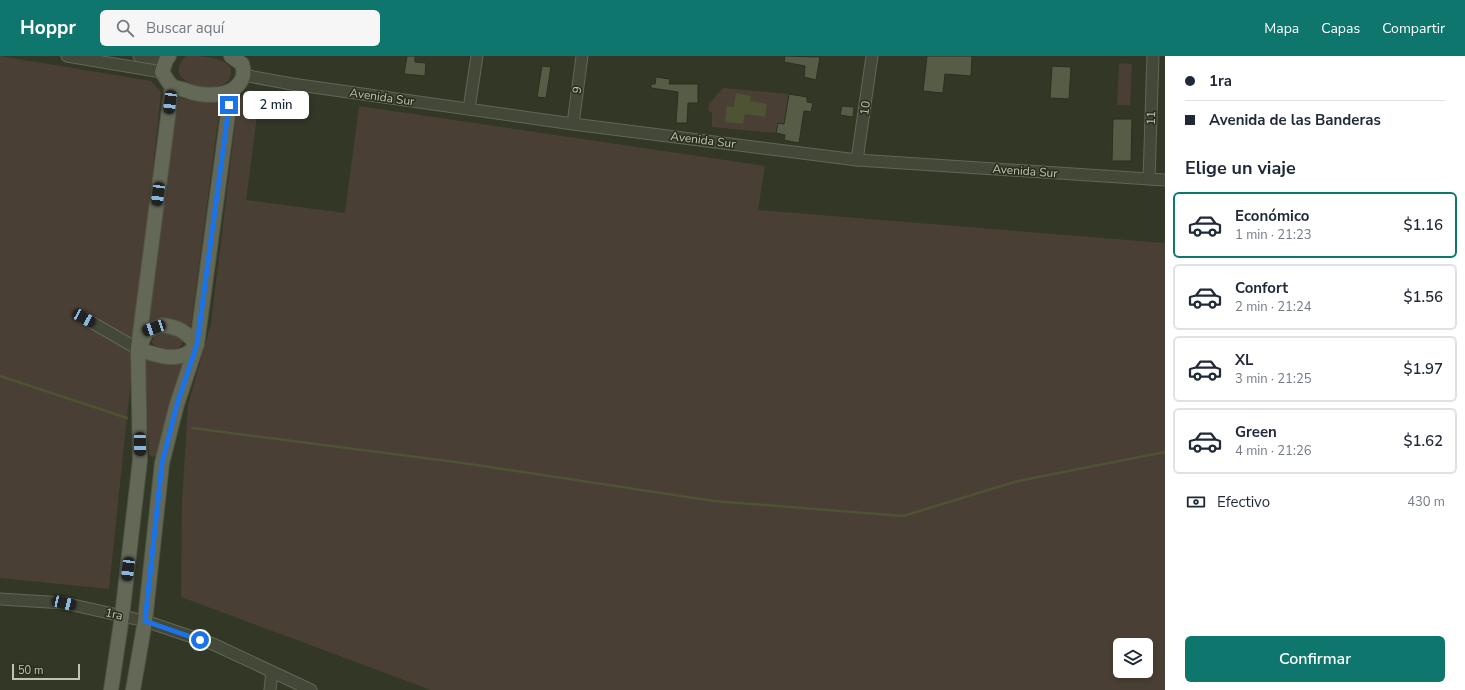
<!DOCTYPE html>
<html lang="es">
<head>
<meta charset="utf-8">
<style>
  :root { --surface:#fff; --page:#f6f6f7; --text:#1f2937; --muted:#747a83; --line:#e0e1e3; --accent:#0f766e }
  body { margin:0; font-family:"Nunito Sans",sans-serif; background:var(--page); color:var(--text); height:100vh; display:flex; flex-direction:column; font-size:15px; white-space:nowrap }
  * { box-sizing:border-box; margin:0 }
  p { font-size:13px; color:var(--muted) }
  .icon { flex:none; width:22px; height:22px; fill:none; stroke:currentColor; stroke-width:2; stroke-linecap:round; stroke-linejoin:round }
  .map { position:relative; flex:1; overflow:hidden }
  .sheet { display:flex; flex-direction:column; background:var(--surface); width:300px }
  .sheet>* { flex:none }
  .hud { display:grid; align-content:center; height:88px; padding:0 20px; background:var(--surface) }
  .fabs { position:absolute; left:1113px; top:582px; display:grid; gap:8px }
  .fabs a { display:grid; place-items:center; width:40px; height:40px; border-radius:6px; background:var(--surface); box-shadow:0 2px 6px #0003; font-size:20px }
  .scale { position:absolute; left:12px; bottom:10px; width:68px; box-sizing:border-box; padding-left:4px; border:2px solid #c0c4b3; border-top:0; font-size:11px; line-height:14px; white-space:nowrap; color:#c0c4b3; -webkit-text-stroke:3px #292d1d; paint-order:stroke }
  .end { position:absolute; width:18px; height:18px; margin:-9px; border:5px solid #1a73e8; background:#fff; box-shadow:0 0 0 2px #fff }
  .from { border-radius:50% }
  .bubble { position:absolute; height:28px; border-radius:6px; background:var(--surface); box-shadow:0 2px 6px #0003; font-size:13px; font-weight:600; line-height:28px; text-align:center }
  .car { position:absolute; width:12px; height:24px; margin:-12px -6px; border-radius:5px; box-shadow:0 0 3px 1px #0007; background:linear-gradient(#222 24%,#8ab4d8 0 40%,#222 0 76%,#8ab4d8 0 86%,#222 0) }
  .hud b { display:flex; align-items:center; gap:14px; height:38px; font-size:15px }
  .hud b+b { border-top:1px solid var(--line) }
  .hud i { width:10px; height:10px; background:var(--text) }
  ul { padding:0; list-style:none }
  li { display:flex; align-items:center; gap:12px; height:66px; margin:0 8px 6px; padding:0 12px; border:2px solid var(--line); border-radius:6px }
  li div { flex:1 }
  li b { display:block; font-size:15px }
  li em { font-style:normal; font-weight:600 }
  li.on { border-color:var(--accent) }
  li>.icon { width:36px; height:36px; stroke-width:1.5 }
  h2 { padding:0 20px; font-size:18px; line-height:48px }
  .pay { display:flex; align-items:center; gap:10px; height:44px; padding:0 20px; font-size:15px }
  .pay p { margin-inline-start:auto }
  .primary-button { display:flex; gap:8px; margin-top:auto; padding:8px 20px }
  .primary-button a { flex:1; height:46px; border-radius:6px; background:var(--accent); color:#fff; font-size:16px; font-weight:600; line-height:46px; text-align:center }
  header { display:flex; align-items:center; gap:24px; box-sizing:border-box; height:56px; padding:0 20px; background:var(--accent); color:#fff }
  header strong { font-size:19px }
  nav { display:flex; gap:22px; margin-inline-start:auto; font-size:14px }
  .search { width:280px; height:36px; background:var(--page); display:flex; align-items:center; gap:10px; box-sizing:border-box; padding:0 14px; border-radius:6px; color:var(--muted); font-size:15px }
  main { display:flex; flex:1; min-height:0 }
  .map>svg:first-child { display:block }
</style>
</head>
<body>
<header>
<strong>Hoppr</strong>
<div class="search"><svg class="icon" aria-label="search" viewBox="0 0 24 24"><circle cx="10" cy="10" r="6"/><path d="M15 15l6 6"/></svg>Buscar aquí</div>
<nav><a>Mapa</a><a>Capas</a><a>Compartir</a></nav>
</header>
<main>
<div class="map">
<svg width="1165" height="634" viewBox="0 0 1165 634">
  <rect width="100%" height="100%" fill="#333725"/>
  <!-- green -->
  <g fill="#4a3f35" fill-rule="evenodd">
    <path d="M0,0L151,25L161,36L109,533L0,522Z"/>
    <path d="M186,0C199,0 233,0 231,18C230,25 225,28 219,30C200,36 163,22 186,0Z"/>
    <path d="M1119,7L1132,8L1130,49H1117Z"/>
    <path d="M723,32L789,38L784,68L778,67L776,77L712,71V57L708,54L709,48Z"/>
    <path d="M251,34L260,37L246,144L345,157L359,50L765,110L758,154L1165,187V634H431L181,541L182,446L188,349L211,268L238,45ZM1120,589H1146V615H1120Z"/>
    <path d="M176,41L200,46L215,45L220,49L191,270C172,263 167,261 147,267Z"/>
    <path d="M166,275L180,280L183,285C178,300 160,295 152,287C154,278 158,277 166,275Z"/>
    <path d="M150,302L179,306L184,307V311L156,400L152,401L149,398L145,309L146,304Z"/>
  </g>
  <!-- water -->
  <path fill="#4d5333" d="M736,37L751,40L750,45L767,48L765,61L745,58L743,68L725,66L727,50L734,51Z"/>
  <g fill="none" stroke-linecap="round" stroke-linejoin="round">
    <!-- stream -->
    <g stroke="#4d5333" stroke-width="2.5">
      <path d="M0,320L127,362"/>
      <path d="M192,372L463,407L714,445L903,460L1018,425L1165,396"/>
    </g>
  </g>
  <!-- building -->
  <g fill="#575c46" stroke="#2b2f1f">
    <path d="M407,0H415V6L426,7L425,20L404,18Z"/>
    <path d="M785,0L820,1L816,24L804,21L805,10L784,6Z"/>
    <path d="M927,0H972L971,20L945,18L943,37L923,35Z"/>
    <path d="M542,10L551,11L546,42L537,41Z"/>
    <path d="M1052,10L1071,11L1069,43L1050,42Z"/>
    <path d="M656,21L670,23L669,28H698V47H688L687,67H676L678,36L651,32V28H655Z"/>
    <path d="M789,38L807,41V46L813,47L811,56L804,55L799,87L784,84L785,79L776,77L778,67L784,68Z"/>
    <path d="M842,50L854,51L853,61L840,59Z"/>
    <path d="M1113,63H1132L1131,105H1112Z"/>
  </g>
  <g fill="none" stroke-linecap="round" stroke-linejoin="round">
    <defs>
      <g id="minor">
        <path d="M67,0L162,16"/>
        <path d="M139,0L166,4"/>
        <path d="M243,19L292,28L573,68L857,104L1165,124"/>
        <path d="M469,53L477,0"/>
        <path d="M573,68L582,0"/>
        <path d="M857,104L872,0"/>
        <path d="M1149,123L1153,0"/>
        <path d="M84,262L138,293"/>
        <path d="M0,543L64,547L145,565L213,588L311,634"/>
        <path d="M270,634L272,616"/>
      </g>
      <g id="major">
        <path d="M169,0L166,4L162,16C165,20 167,25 171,29C174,32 181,33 185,34C203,41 236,43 243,20C244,16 243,11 242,8L231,0"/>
        <path d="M162,269C181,272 184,275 197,288C194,291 191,295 188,297C173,306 153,298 138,293L147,275Z"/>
        <path d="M111,634L122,560L140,404L138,293L172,30"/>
        <path d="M133,634L145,565L162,407L177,348L197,288L231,36"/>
      </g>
    </defs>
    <!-- minor casing -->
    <use href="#minor" stroke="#626656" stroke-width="13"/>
    <!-- major casing -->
    <use href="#major" stroke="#505444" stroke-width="16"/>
    <!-- minor -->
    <use href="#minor" stroke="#444838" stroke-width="11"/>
    <!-- major -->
    <use href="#major" stroke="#646856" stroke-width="14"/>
  </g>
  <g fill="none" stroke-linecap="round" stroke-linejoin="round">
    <!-- route -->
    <path stroke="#1a73e8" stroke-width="5" d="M200,584L145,565L162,407L177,348L197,288L229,49"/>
  </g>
  <g text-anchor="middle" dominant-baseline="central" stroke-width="3" stroke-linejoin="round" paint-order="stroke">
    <!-- street labels -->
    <g font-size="12" fill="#c0c4b3" stroke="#292d1d">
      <text transform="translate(577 34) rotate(-82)">9</text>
      <text transform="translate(382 41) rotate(8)">Avenida Sur</text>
      <text transform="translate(865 52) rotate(-82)">10</text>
      <text transform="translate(1151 62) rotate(-88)">11</text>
      <text transform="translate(703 84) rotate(7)">Avenida Sur</text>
      <text transform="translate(1025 115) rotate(4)">Avenida Sur</text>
      <text transform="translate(114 558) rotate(13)">1ra</text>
    </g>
  </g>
</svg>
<div class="fabs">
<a><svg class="icon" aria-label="layers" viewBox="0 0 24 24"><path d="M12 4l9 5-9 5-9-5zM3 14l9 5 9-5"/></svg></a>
</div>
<div class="scale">50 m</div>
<i class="end from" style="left:200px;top:584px"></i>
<i class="end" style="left:229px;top:49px"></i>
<div class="bubble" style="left:243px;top:35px;width:66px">2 min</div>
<i class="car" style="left:170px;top:46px;rotate:187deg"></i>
<i class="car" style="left:158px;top:138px;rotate:187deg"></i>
<i class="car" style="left:84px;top:262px;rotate:119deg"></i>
<i class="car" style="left:154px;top:272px;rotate:251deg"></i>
<i class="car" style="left:140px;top:388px;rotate:179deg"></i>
<i class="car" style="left:128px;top:513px;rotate:187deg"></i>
<i class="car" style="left:64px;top:547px;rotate:103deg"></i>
</div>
<section class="sheet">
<div class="hud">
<b><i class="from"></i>1ra</b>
<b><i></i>Avenida de las Banderas</b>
</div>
<h2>Elige un viaje</h2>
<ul>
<li class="on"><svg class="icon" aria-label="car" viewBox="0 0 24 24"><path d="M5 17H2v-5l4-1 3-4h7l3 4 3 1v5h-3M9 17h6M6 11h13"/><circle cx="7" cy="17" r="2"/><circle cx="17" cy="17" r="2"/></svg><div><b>Económico</b><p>1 min · 21:23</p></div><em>$1.16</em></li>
<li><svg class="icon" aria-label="car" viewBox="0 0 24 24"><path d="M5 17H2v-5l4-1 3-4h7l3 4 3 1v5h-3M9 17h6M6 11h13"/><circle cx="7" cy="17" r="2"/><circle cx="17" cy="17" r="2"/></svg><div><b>Confort</b><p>2 min · 21:24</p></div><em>$1.56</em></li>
<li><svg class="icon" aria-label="car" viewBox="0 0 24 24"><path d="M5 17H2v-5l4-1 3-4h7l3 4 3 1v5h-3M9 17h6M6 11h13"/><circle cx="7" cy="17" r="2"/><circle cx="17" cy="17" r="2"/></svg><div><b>XL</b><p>3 min · 21:25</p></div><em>$1.97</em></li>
<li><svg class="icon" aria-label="car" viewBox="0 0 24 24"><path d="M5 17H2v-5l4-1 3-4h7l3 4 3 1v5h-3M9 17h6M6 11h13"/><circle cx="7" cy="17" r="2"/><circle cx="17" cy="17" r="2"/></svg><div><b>Green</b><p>4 min · 21:26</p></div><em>$1.62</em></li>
</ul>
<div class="pay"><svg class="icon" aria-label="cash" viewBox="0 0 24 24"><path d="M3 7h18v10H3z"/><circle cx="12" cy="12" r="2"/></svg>Efectivo<p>430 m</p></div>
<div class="primary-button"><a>Confirmar</a></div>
</section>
</main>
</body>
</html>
